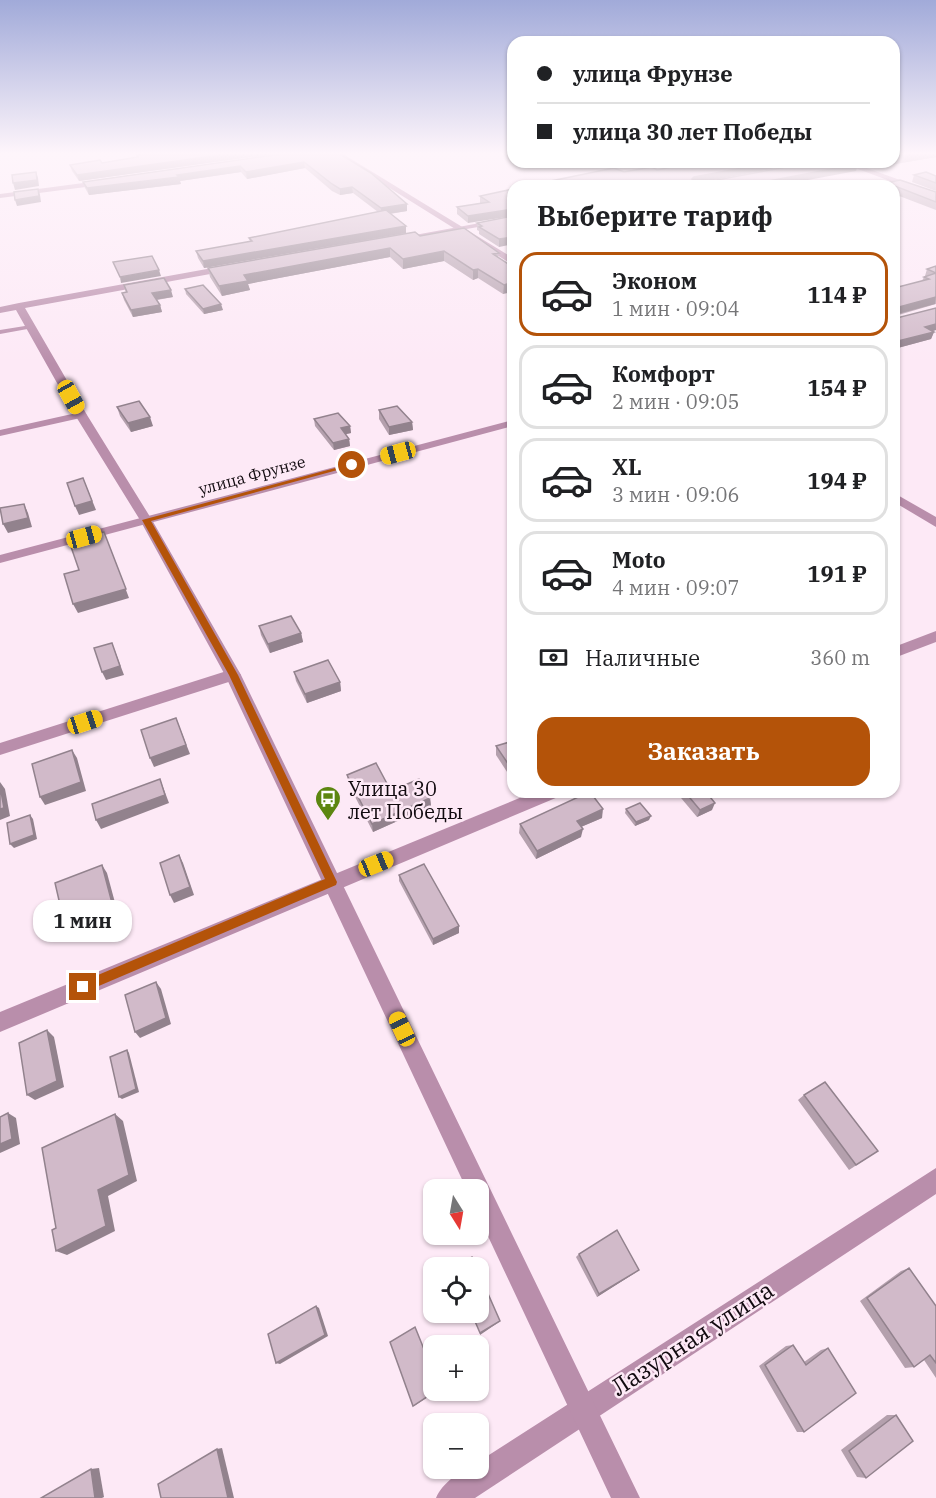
<!DOCTYPE html>
<html lang="ru">
<head>
<meta charset="utf-8">
<style>
  :root { --surface:#fff; --page:#f6f6f6; --text:#202124; --muted:#757577; --line:#e0e0e0; --accent:#b45309 }
  body { margin:0; font-family:"IBM Plex Serif",serif; background:var(--page); color:var(--text); height:100vh; display:flex; flex-direction:column; font-size:22px; white-space:nowrap }
  * { box-sizing:border-box; margin:0 }
  p { font-size:20px; color:var(--muted) }
  .icon { flex:none; width:33px; height:33px; fill:none; stroke:currentColor; stroke-width:2; stroke-linecap:round; stroke-linejoin:round }
  .map { position:relative; flex:1; overflow:hidden }
  .drawer { position:absolute; left:507px; top:180px; width:393px; height:618px; display:flex; flex-direction:column; background:var(--surface); border-radius:18px; box-shadow:0 2px 4px #0004 }
  .drawer>* { flex:none }
  .guide { position:absolute; left:507px; top:36px; width:393px; height:132px; border-radius:18px; box-shadow:0 2px 4px #0004; display:grid; align-content:center; height:132px; padding:0 30px; background:var(--surface) }
  .needle { width:39px; rotate:169deg }
  .controls { position:absolute; left:423px; top:1179px; display:grid; gap:12px }
  .controls a { display:grid; place-items:center; width:66px; height:66px; border-radius:12px; background:var(--surface); box-shadow:0 2px 4px #0004; font-size:30px }
  .end { position:absolute; width:27px; height:27px; margin:-14px; border:8px solid #b45309; background:#fff; box-shadow:0 0 0 3px #fff }
  .from { border-radius:50% }
  .bubble { position:absolute; height:42px; border-radius:18px; background:var(--surface); box-shadow:0 2px 4px #0004; font-size:20px; font-weight:700; line-height:42px; text-align:center }
  .car { position:absolute; width:18px; height:36px; margin:-18px -9px; border-radius:8px; box-shadow:0 0 4px 2px #0007; background:linear-gradient(#f5c518 24%,#345 0 40%,#f5c518 0 76%,#345 0 86%,#f5c518 0) }
  .guide b { display:flex; align-items:center; gap:21px; height:57px; font-size:22px }
  .guide b+b { border-top:2px solid var(--line) }
  .guide i { width:15px; height:15px; background:var(--text) }
  ul { padding:0; list-style:none }
  li { display:flex; align-items:center; gap:18px; height:84px; margin:0 12px 9px; padding:0 18px; border:3px solid var(--line); border-radius:18px }
  li div { flex:1 }
  li b { display:block; font-size:22px }
  li em { font-style:normal; font-weight:700 }
  li.on { border-color:var(--accent) }
  li>.icon { width:54px; height:54px; stroke-width:1.5 }
  h2 { padding:0 30px; font-size:27px; line-height:72px }
  .pay { display:flex; align-items:center; gap:15px; height:66px; padding:0 30px; font-size:22px }
  .pay p { margin-inline-start:auto }
  .action { display:flex; gap:12px; margin-top:auto; padding:12px 30px }
  .action a { flex:1; height:69px; border-radius:18px; background:var(--accent); color:#fff; font-size:24px; font-weight:700; line-height:69px; text-align:center }
  .map>svg:first-child { display:block }
</style>
</head>
<body>
<div class="map">
<svg width="936" height="1498" viewBox="0 0 936 1498">
  <rect width="100%" height="100%" fill="#fde9f6"/>
  <g fill="none" stroke-linecap="round" stroke-linejoin="round">
    <!-- service -->
    <path fill="#b98eab" fill-rule="evenodd" d="M31,325L33,326V328L0,334V330Z"/>
    <!-- minor -->
    <g fill="#b98eab" fill-rule="evenodd">
      <path d="M335,154H343L513,258V265Z"/>
      <path d="M839,162H850L936,193V198Z"/>
      <path d="M106,180L109,184L0,198V194Z"/>
      <path d="M81,412L87,415L85,417L0,436V430Z"/>
      <path d="M513,420V426L0,563V555Z"/>
      <path d="M894,493L936,517V527L894,502Z"/>
      <path d="M936,631V642L894,658V647Z"/>
      <path d="M233,669L238,671L241,675L238,679L0,755V743Z"/>
      <path d="M534,792H561L558,797L0,1032V1012Z"/>
      <path d="M936,1168V1194L475,1498H436C442,1483 462,1468 478,1468V1462Z"/>
    </g>
    <!-- tertiary -->
    <g fill="#b98eab" fill-rule="evenodd">
      <path d="M513,217V221L397,241L393,239Z"/>
      <path d="M229,265L233,268L232,270L25,308L87,415L152,520L241,675L640,1498H611L478,1215V1190H467L225,675L140,520L75,415L16,310L0,313V307L19,303Z"/>
    </g>
  </g>
  <!-- wall -->
  <g fill="#b4a0ad">
    <path d="M273,154L79,181L72,171L70,165L102,163L138,157Z"/>
    <path d="M340,154L407,211L390,214L406,226V233L499,253L498,258L513,267L503,294L478,278L473,280L444,261L403,269L390,257L248,284L250,290L222,296L210,277L208,268L359,241L204,268L198,258L196,251L250,242L249,238L378,212L353,193L340,195L332,191L305,168L247,179L241,172L180,181L181,184L89,195L85,188L83,182Z"/>
    <path d="M936,154V157L872,168L856,162H894Z"/>
    <path d="M914,175L936,176V191L912,182Z"/>
    <path d="M887,183L936,192V210L894,194V186H886Z"/>
    <path d="M513,189L468,223L457,214V207L481,203H480V196Z"/>
    <path d="M513,216L499,247L479,234V231L477,230V223Z"/>
    <path d="M936,266V304L895,316L897,318L936,308V330L933,331L934,332L931,339L894,349V288L922,281L924,277L925,276L927,269Z"/>
    <path d="M124,285L173,297L157,300L160,305L162,312L133,317L124,300L122,293H126Z"/>
    <path d="M185,289L223,310L204,314L186,294Z"/>
    <path d="M117,407L153,426L131,432L120,416Z"/>
    <path d="M379,410L412,422L413,430L389,435L379,419Z"/>
    <path d="M314,419L350,426L351,433L345,434L349,439L350,446L334,450L315,426Z"/>
    <path d="M259,626L301,633L303,642L270,653L261,635Z"/>
    <path d="M294,672L340,682L341,691L307,703L296,681Z"/>
    <path d="M513,741V781L496,755V746Z"/>
    <path d="M347,775L391,791L430,798L431,806L373,832L348,783Z"/>
    <path d="M676,792H706L712,810L697,817Z"/>
    <path d="M626,809L649,820L635,826L625,813Z"/>
    <path d="M602,818L581,827V837L536,859L519,833L520,824Z"/>
    <path d="M399,875L459,926V933L433,945L399,881Z"/>
    <path d="M804,1095L878,1151L849,1170L798,1100Z"/>
    <path d="M579,1254L639,1270L597,1297L576,1257Z"/>
    <path d="M909,1268L936,1306V1378L924,1360L914,1367L905,1368L860,1301L901,1271Z"/>
    <path d="M793,1345L804,1362L821,1350L828,1348L804,1432H797L759,1366L786,1346Z"/>
    <path d="M887,1415H896L866,1478L857,1477L841,1450Z"/>
  </g>
  <!-- shaded-wall -->
  <g fill="#92828d">
    <path d="M227,154H273L79,181L77,175Z"/>
    <path d="M914,154H936V157L872,168L874,162H894V158Z"/>
    <path d="M304,162L305,168L247,179L246,172Z"/>
    <path d="M775,162H808L693,184L692,179L694,177Z"/>
    <path d="M858,164L856,171L776,186H742Z"/>
    <path d="M240,166L241,172L180,181L181,184L89,195L87,188Z"/>
    <path d="M36,172L38,178L39,186L15,190L13,183Z"/>
    <path d="M352,187L353,193L340,195V189Z"/>
    <path d="M38,189L40,195L41,202L17,206L15,200Z"/>
    <path d="M407,204V211L381,215V208Z"/>
    <path d="M513,209V216L468,223V216Z"/>
    <path d="M406,226V233L204,268L203,261Z"/>
    <path d="M513,237V244L499,247V239Z"/>
    <path d="M390,248V257L248,284L250,290L222,296L219,286L244,275Z"/>
    <path d="M444,251V261L403,269V259Z"/>
    <path d="M478,269V278L473,280V270Z"/>
    <path d="M159,270L161,276L121,283L120,277Z"/>
    <path d="M513,282V292L503,294L504,285Z"/>
    <path d="M171,290L173,297L154,300L152,293Z"/>
    <path d="M936,297L935,304L894,315L895,308Z"/>
    <path d="M221,304L223,310L204,314L203,309Z"/>
    <path d="M160,305L162,312L133,317L131,310Z"/>
    <path d="M936,324V330L922,334L925,327Z"/>
    <path d="M934,332L931,339L894,349V342Z"/>
    <path d="M150,417L153,426L131,432L128,423Z"/>
    <path d="M412,422L413,430L389,435V427Z"/>
    <path d="M350,426L351,433L342,435L341,428Z"/>
    <path d="M349,439L350,446L334,450L333,443Z"/>
    <path d="M83,478L96,510L79,515L75,506Z"/>
    <path d="M24,504L28,513L32,527L8,533L3,524Z"/>
    <path d="M104,532L129,598L78,613L73,604Z"/>
    <path d="M301,633L303,642L270,653L268,644Z"/>
    <path d="M112,643L124,675L106,680L102,672Z"/>
    <path d="M340,682L341,691L307,703L305,694Z"/>
    <path d="M176,718L190,754L154,767L150,758Z"/>
    <path d="M72,750L77,758L86,791L45,805L40,797Z"/>
    <path d="M160,779L169,803L101,829L96,820Z"/>
    <path d="M0,782L5,789L10,816L0,820Z"/>
    <path d="M430,798L431,806L373,832L372,824Z"/>
    <path d="M715,803L712,810L697,817L700,810Z"/>
    <path d="M603,809L602,818L576,829L577,821Z"/>
    <path d="M30,815L33,819L37,839L14,848L10,844Z"/>
    <path d="M651,816L649,820L635,826L636,822Z"/>
    <path d="M583,829L581,837L536,859L537,851Z"/>
    <path d="M179,855L183,863L194,895L174,903L170,895Z"/>
    <path d="M102,865L107,873L117,910L70,929L64,922Z"/>
    <path d="M459,926V933L433,945V939Z"/>
    <path d="M156,982L161,989L171,1024L140,1038L135,1032Z"/>
    <path d="M47,1030L54,1037L64,1087L35,1100L27,1095Z"/>
    <path d="M127,1050L129,1053L139,1092L122,1099L119,1097Z"/>
    <path d="M8,1113L16,1118L20,1144L0,1153V1144Z"/>
    <path d="M115,1114L123,1121L137,1181L108,1196L115,1231L67,1255L56,1251L98,1190Z"/>
    <path d="M639,1270L635,1273L597,1297L599,1294Z"/>
    <path d="M316,1306L319,1308L328,1336L280,1364L276,1363Z"/>
    <path d="M500,1321L499,1322L480,1335V1333Z"/>
    <path d="M437,1390H439L414,1406H413Z"/>
    <path d="M222,1448L234,1498H228L217,1449Z"/>
    <path d="M99,1468L104,1497L102,1498H95L91,1469Z"/>
  </g>
  <!-- building -->
  <g fill="#d1bac9" stroke="#92828d" stroke-width="1.5">
    <path d="M143,154H227L77,175L70,165L100,160L102,163L138,157L137,155Z"/>
    <path d="M281,154H340L371,173L407,204L381,208L352,187L340,189L332,184L304,162L246,172L240,166L177,175L179,177L87,188L83,182Z"/>
    <path d="M894,154H914L894,158Z"/>
    <path d="M698,162H775L694,177L692,179L694,181H711L813,162H853L858,164L742,186H526L614,168L624,172L652,167L657,170Z"/>
    <path d="M36,172L37,180L13,183L12,175Z"/>
    <path d="M926,172L936,176V183L914,175Z"/>
    <path d="M900,180L936,192V202L887,183Z"/>
    <path d="M38,189L39,196L15,200L14,192Z"/>
    <path d="M513,189V209L468,216L457,207L489,202L480,196Z"/>
    <path d="M386,210L406,226L203,261L196,251L252,241L249,238Z"/>
    <path d="M513,216V237L499,239L479,227L482,226L477,223Z"/>
    <path d="M464,228L499,253L493,254L513,267V282L504,285L478,269L473,270L444,251L403,259L390,248L244,275L248,281L219,286L208,268L415,232L420,236Z"/>
    <path d="M152,256L159,270L120,277L113,262Z"/>
    <path d="M936,266V273L927,269Z"/>
    <path d="M936,273V297L895,308V316L897,318L936,308V324L925,327L934,332L894,342V288L929,279L924,277Z"/>
    <path d="M164,278L171,290L152,293L160,305L131,310L122,293L127,292L124,285Z"/>
    <path d="M203,285L221,304L203,309L185,289Z"/>
    <path d="M139,401L150,417L128,423L117,407Z"/>
    <path d="M397,406L412,422L389,427L379,410Z"/>
    <path d="M338,413L350,426L341,428L349,439L333,443L314,419Z"/>
    <path d="M83,478L92,501L75,506L67,483Z"/>
    <path d="M24,504L28,518L3,524L0,508Z"/>
    <path d="M104,532L126,589L73,604L64,574L79,570L69,541Z"/>
    <path d="M291,616L301,633L268,644L259,626Z"/>
    <path d="M112,643L120,666L102,672L94,648Z"/>
    <path d="M328,660L340,682L305,694L294,672Z"/>
    <path d="M176,718L186,745L150,758L141,730Z"/>
    <path d="M513,741V771L496,746Z"/>
    <path d="M72,750L81,782L40,797L32,764Z"/>
    <path d="M376,763L391,791L419,779L430,798L372,824L347,775Z"/>
    <path d="M160,779L165,795L96,820L92,804Z"/>
    <path d="M0,786L4,808L0,809Z"/>
    <path d="M589,792H590L603,809L577,821L583,829L537,851L520,824Z"/>
    <path d="M685,792H706L715,803L700,810Z"/>
    <path d="M640,803L651,816L636,822L626,809Z"/>
    <path d="M30,815L34,835L10,844L7,823Z"/>
    <path d="M179,855L190,887L170,895L160,863Z"/>
    <path d="M424,864L459,926L433,939L399,875Z"/>
    <path d="M102,865L112,903L64,922L55,883Z"/>
    <path d="M156,982L166,1018L135,1032L125,995Z"/>
    <path d="M47,1030L57,1081L27,1095L19,1043Z"/>
    <path d="M127,1050L136,1089L119,1097L110,1057Z"/>
    <path d="M825,1082L878,1151L856,1165L804,1095Z"/>
    <path d="M8,1113L12,1139L0,1144V1117Z"/>
    <path d="M115,1114L129,1175L98,1190L106,1226L56,1251L52,1230L56,1228L42,1148Z"/>
    <path d="M617,1230L639,1270L599,1294L579,1254Z"/>
    <path d="M472,1257L477,1268H454Z"/>
    <path d="M909,1268L936,1306V1363L930,1355L914,1367L867,1298Z"/>
    <path d="M478,1271L500,1321L480,1333L471,1312H478Z"/>
    <path d="M316,1306L325,1335L276,1363L268,1334Z"/>
    <path d="M415,1327L434,1374V1390H437L413,1406L390,1342Z"/>
    <path d="M793,1345L806,1365L828,1348L856,1393L804,1432L765,1365Z"/>
    <path d="M896,1415L913,1441L866,1478L849,1451Z"/>
    <path d="M217,1449L228,1498H161L158,1484Z"/>
    <path d="M91,1469L95,1498H41Z"/>
  </g>
  <!-- sky -->
  <linearGradient id="sky" x2="0" y2="1"><stop stop-color="#a1aad9"/><stop offset="0.42" stop-color="#fef5fb"/><stop offset="1" stop-color="#fef5fb" stop-opacity="0"/></linearGradient>
  <rect width="936" height="364" fill="url(#sky)"/>
  <!-- route -->
  <path fill="#b45309" d="M350,464L356,465L151,521L238,675L337,882L336,885L87,991H79V983L325,879L229,675L142,520Z"/>
  <!-- icons -->
  <defs>
    <symbol id="bus-pin" viewBox="-11 -11 22 30"><path d="M0 17L-7.5 6A9.5 9.5 0 1 1 7.5 6Z" fill="#5c8610" stroke="#fde9f6"/><path d="M-5-6H5V4H4V6H2V4H-2V6H-4V4H-5ZM-3.5-4V0h7V-4ZM-3.5 1.2v1.5H-2V1.2ZM2 1.2v1.5H3.5V1.2Z" fill="#fff"/></symbol>
  </defs>
  <g fill-rule="evenodd">
    <use href="#bus-pin" x="313" y="784" width="30" height="40"/>
  </g>
  <g text-anchor="middle" dominant-baseline="central" stroke-width="5" stroke-linejoin="round" paint-order="stroke">
    <!-- far-street labels -->
    <g font-size="16" fill="#110a0f" stroke="#fde9f6">
      <text transform="translate(252 475) rotate(-15)">улица Фрунзе</text>
    </g>
    <!-- poi labels -->
    <g font-size="20" fill="#110a0f" stroke="#fde9f6" text-anchor="start">
      <text x="348" y="788">Улица 30<tspan x="348" dy="23">лет Победы</tspan></text>
    </g>
    <!-- near-street labels -->
    <g font-size="24" fill="#110a0f" stroke="#fde9f6">
      <text transform="translate(692 1338) rotate(-33)">Лазурная улица</text>
    </g>
  </g>
</svg>
<div class="controls">
<a><svg class="needle" viewBox="-14 -14 28 28"><path d="M0-13l5 13h-10z" fill="#e53935"/><path d="M0 13l5-13h-10z" fill="#757577"/></svg></a>
<a><svg class="icon" aria-label="locate" viewBox="0 0 24 24"><circle cx="12" cy="12" r="6"/><path d="M12 2v4M12 18v4M2 12h4M18 12h4"/></svg></a>
<a>+</a>
<a>−</a>
</div>
<i class="end from" style="left:352px;top:465px"></i>
<i class="end" style="left:83px;top:987px"></i>
<div class="bubble" style="left:33px;top:900px;width:99px">1 мин</div>
<i class="car" style="left:71px;top:397px;rotate:151deg"></i>
<i class="car" style="left:398px;top:453px;rotate:255deg"></i>
<i class="car" style="left:84px;top:537px;rotate:75deg"></i>
<i class="car" style="left:85px;top:722px;rotate:72deg"></i>
<i class="car" style="left:376px;top:864px;rotate:68deg"></i>
<i class="car" style="left:402px;top:1029px;rotate:335deg"></i>
<div class="guide">
<b><i class="from"></i>улица Фрунзе</b>
<b><i></i>улица 30 лет Победы</b>
</div>
<section class="drawer">
<h2>Выберите тариф</h2>
<ul>
<li class="on"><svg class="icon" aria-label="car" viewBox="0 0 24 24"><path d="M5 17H2v-5l4-1 3-4h7l3 4 3 1v5h-3M9 17h6M6 11h13"/><circle cx="7" cy="17" r="2"/><circle cx="17" cy="17" r="2"/></svg><div><b>Эконом</b><p>1 мин · 09:04</p></div><em>114 ₽</em></li>
<li><svg class="icon" aria-label="car" viewBox="0 0 24 24"><path d="M5 17H2v-5l4-1 3-4h7l3 4 3 1v5h-3M9 17h6M6 11h13"/><circle cx="7" cy="17" r="2"/><circle cx="17" cy="17" r="2"/></svg><div><b>Комфорт</b><p>2 мин · 09:05</p></div><em>154 ₽</em></li>
<li><svg class="icon" aria-label="car" viewBox="0 0 24 24"><path d="M5 17H2v-5l4-1 3-4h7l3 4 3 1v5h-3M9 17h6M6 11h13"/><circle cx="7" cy="17" r="2"/><circle cx="17" cy="17" r="2"/></svg><div><b>XL</b><p>3 мин · 09:06</p></div><em>194 ₽</em></li>
<li><svg class="icon" aria-label="car" viewBox="0 0 24 24"><path d="M5 17H2v-5l4-1 3-4h7l3 4 3 1v5h-3M9 17h6M6 11h13"/><circle cx="7" cy="17" r="2"/><circle cx="17" cy="17" r="2"/></svg><div><b>Moto</b><p>4 мин · 09:07</p></div><em>191 ₽</em></li>
</ul>
<div class="pay"><svg class="icon" aria-label="cash" viewBox="0 0 24 24"><path d="M3 7h18v10H3z"/><circle cx="12" cy="12" r="2"/></svg>Наличные<p>360 m</p></div>
<div class="action"><a>Заказать</a></div>
</section>
</div>
</body>
</html>
